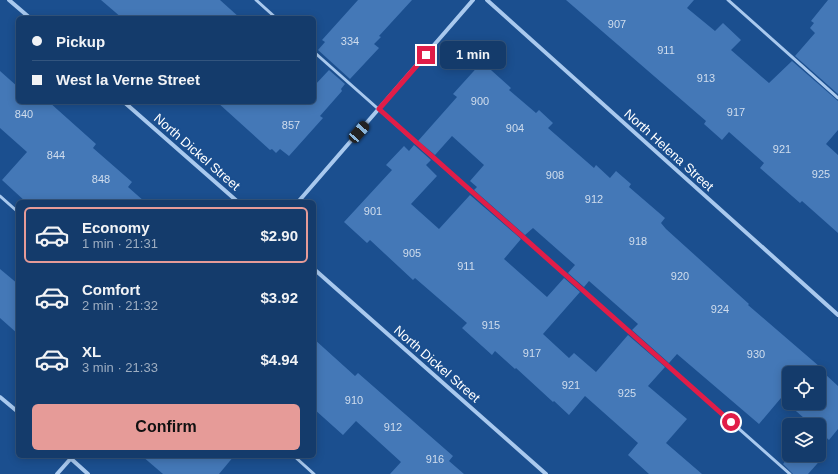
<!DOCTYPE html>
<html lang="en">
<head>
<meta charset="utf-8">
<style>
  :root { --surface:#143b6b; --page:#214673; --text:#f1f3f6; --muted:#9dadc1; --line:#33557e; --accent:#e69b98 }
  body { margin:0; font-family:Arial,sans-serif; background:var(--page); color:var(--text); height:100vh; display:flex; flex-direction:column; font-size:15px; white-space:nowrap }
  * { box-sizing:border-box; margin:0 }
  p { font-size:13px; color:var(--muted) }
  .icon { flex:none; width:22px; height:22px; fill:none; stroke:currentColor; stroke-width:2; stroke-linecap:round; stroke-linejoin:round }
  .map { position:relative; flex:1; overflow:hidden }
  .side { position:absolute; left:16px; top:200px; width:300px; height:258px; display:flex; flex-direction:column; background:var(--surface); border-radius:6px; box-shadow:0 2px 10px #0003,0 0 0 1px var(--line) }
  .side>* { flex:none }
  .hud { position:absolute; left:16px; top:16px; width:300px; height:88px; border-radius:6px; box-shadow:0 2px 10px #0003,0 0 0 1px var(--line); display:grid; align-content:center; height:88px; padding:0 16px; background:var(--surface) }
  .fabs { position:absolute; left:782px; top:366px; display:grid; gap:8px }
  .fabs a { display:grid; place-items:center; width:44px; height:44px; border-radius:6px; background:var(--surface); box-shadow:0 2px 10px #0003,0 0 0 1px var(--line); font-size:20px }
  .end { position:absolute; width:18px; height:18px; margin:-9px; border:5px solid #e11d48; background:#fff; box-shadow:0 0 0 2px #fff }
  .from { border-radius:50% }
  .bubble { position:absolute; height:28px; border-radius:6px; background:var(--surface); box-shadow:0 2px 10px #0003,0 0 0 1px var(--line); font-size:13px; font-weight:600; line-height:28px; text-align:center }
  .car { position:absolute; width:12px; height:24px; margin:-12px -6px; border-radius:5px; box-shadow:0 0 3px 1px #0007; background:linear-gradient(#222 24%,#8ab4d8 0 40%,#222 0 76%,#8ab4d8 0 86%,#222 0) }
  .hud b { display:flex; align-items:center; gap:14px; height:38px; font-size:15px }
  .hud b+b { border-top:1px solid var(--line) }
  .hud i { width:10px; height:10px; background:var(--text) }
  ul { padding:7px 0 0; list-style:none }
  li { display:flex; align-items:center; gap:12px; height:56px; margin:0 8px 6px; padding:0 8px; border:2px solid transparent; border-radius:6px }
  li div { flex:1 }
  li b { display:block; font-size:15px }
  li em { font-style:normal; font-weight:600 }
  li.current { border-color:var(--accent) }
  li>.icon { width:36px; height:36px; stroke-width:1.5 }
  .button { display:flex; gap:8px; margin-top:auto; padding:8px 16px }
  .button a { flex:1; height:46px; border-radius:6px; background:var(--accent); color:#111; font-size:16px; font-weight:600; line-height:46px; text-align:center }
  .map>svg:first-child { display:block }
</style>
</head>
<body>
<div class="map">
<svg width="838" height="474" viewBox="0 0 838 474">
  <rect width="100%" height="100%" fill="#1b4f8f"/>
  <!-- building -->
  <g fill="#4478b7" fill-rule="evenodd">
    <path d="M101,0H220L240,18H122Z"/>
    <path d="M358,0H412L379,36L381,37L374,44L379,48L350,79L318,50L325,42L322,40Z"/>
    <path d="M566,0H694L687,8L715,31L723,23L741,40L731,50L769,83L792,61L838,101V130L826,144L838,155V233L802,201L800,203L760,168L764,163L729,132L722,140L704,124L706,121Z"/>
    <path d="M828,0H838V94L795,56L815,33L810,28L814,23L811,21Z"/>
    <path d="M482,62L511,88L509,90L536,113L539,110L553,123L548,128L594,168L596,165L610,178L616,171L631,184L629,187L665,218L661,223L666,229L749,304L748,305L827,373L825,374L838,386V429L829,440L819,431V425H812L781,398L759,424L677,354L669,363L632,330L638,324L589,281L584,287L568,273L575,265L533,228L525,235L474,190L477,187L470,181L484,165L452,136L435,155L418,141L457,97L453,94ZM789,373H819V403H789Z"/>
    <path d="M329,70L345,84L341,89L342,91L320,116L323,118L289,156L280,149L276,153L272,149L270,150L217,102H314V86Z"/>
    <path d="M0,71L18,87V102H49L96,144L93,148L132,182L128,187L145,202H26L2,180L27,152L0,128Z"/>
    <path d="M414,145L431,160L426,165L437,176L411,204L439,229L470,195L521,239L504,259L547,297L564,278L580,292L543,334L569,358L574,353L596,372L628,335L665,367L648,386L687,419L666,443L702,474H649L628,455L638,443L585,396L569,415L554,401L553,402L516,368L515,369L495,351L492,355L462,328L467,323L415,278L413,280L370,240L367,243L344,222L392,170L386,165L404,146L409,151Z"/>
    <path d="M0,269L18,284V334L0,318Z"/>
    <path d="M314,339L355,376L358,373L453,456L449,461L464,474H390L401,462L356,421L343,435L314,409Z"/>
    <path d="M791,455H825L808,474H793L783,464Z"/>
    <path d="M142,456H234L219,474H163Z"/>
  </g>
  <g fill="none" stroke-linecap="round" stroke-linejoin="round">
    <!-- lane -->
    <g stroke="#a9c9ee" stroke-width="3">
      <path d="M256,0L276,18"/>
      <path d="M728,0L838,98"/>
      <path d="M314,52L790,474"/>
      <path d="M0,196L18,212"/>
      <path d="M294,456L314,474"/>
    </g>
    <!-- street -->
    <g stroke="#a9c9ee" stroke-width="4">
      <path d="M9,0L30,18"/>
      <path d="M487,0L838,315"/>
      <path d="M124,102L238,202"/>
      <path d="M298,202L473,0"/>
      <path d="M314,269L546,474"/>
      <path d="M0,397L18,412"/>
      <path d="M68,456L88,474"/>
      <path d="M57,474L73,456"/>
    </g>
  </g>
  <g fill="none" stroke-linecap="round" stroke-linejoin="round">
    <!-- route -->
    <path stroke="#e11d48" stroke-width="5" d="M426,55L379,109L731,422"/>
  </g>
  <g text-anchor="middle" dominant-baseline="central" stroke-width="3.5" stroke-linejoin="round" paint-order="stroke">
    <!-- number labels -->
    <g font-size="11" fill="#d0dded">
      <text x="617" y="24">907</text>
      <text x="350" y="41">334</text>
      <text x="666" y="50">911</text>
      <text x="706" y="78">913</text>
      <text x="480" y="101">900</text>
      <text x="736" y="112">917</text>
      <text x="24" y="114">840</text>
      <text x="291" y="125">857</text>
      <text x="515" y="128">904</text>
      <text x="782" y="149">921</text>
      <text x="56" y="155">844</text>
      <text x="821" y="174">925</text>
      <text x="555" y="175">908</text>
      <text x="101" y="179">848</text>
      <text x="594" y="199">912</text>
      <text x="373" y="211">901</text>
      <text x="638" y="241">918</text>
      <text x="412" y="253">905</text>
      <text x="466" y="266">911</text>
      <text x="680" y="276">920</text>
      <text x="720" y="309">924</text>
      <text x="491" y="325">915</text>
      <text x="532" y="353">917</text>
      <text x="756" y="354">930</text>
      <text x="571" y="385">921</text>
      <text x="627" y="393">925</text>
      <text x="354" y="400">910</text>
      <text x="393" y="427">912</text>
      <text x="435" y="459">916</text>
    </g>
    <!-- street labels -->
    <g font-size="13" fill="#fff" stroke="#1b4f8f">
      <text transform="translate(669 150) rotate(42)">North Helena Street</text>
      <text transform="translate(197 152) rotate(41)">North Dickel Street</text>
      <text transform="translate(437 364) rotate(41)">North Dickel Street</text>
    </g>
  </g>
</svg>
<div class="fabs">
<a><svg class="icon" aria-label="locate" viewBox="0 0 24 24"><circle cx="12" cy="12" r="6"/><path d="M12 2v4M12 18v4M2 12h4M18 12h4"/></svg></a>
<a><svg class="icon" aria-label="layers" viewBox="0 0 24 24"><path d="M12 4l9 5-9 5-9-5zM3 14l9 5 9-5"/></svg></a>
</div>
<i class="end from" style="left:731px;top:422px"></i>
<i class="end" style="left:426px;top:55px"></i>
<div class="bubble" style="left:440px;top:41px;width:66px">1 min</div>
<i class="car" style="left:359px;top:132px;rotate:41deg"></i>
<div class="hud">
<b><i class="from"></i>Pickup</b>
<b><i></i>West la Verne Street</b>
</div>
<section class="side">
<ul>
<li class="current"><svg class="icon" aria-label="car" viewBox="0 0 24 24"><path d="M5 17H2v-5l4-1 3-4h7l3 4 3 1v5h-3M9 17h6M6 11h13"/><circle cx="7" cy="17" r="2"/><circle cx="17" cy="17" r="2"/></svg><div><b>Economy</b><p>1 min · 21:31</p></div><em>$2.90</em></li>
<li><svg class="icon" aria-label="car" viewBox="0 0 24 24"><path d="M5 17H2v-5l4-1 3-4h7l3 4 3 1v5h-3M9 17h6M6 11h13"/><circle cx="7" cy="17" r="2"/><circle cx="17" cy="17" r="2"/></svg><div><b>Comfort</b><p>2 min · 21:32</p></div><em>$3.92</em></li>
<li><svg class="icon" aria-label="car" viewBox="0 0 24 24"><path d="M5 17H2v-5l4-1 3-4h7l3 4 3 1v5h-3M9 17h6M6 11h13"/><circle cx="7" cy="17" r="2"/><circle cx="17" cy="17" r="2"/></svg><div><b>XL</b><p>3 min · 21:33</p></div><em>$4.94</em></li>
</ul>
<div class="button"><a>Confirm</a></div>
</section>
</div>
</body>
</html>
